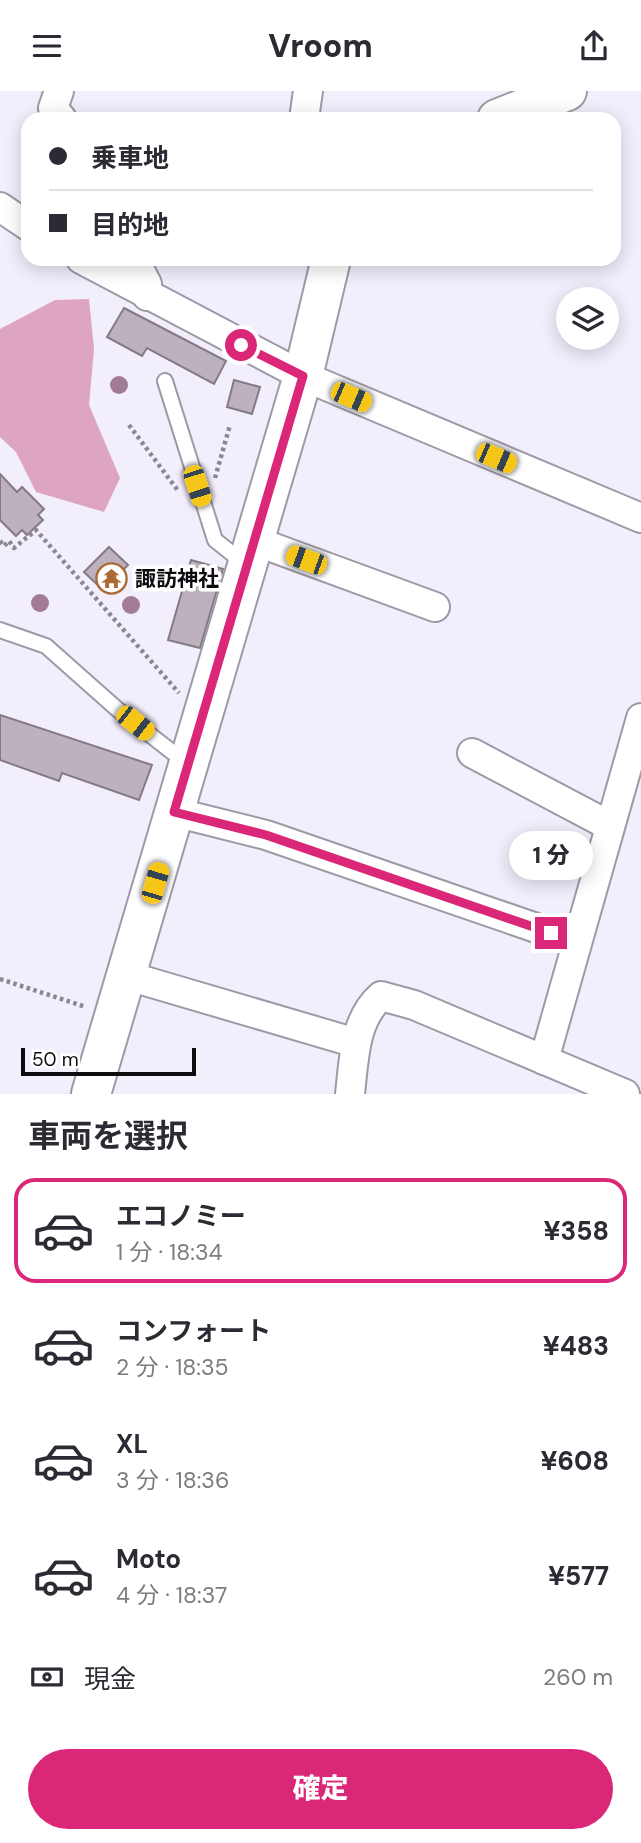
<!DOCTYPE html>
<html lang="ja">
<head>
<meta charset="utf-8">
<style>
  :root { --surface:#fff; --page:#f7f7f7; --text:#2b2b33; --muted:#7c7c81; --line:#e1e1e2; --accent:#db2777 }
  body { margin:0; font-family:"DM Sans","Noto Sans JP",sans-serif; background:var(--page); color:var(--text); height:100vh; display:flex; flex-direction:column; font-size:26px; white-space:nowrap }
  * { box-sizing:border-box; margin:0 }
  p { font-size:23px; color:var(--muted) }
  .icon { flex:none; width:38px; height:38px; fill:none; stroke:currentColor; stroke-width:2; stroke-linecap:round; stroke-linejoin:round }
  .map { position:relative; height:1003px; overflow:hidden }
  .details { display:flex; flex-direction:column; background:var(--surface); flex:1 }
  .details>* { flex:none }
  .banner { position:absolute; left:21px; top:21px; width:600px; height:154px; border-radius:21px; box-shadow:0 4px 18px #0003; display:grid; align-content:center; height:154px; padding:0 28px; background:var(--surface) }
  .tools { position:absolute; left:556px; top:196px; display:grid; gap:14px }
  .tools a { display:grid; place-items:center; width:63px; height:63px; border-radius:50%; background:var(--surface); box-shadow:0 4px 18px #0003; font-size:35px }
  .scale { position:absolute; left:21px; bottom:18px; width:175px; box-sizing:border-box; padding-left:7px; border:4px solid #0e0c11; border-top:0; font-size:19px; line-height:24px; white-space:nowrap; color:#0e0c11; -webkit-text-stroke:5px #fff; paint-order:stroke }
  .end { position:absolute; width:32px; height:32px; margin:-16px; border:9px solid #db2777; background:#fff; box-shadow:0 0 0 4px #fff }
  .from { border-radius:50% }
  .bubble { position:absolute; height:49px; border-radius:24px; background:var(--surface); box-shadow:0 4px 18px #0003; font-size:23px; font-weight:800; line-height:49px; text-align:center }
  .car { position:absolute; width:21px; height:42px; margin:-21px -10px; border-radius:9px; box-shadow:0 0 5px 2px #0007; background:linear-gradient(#f5c518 24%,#345 0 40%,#f5c518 0 76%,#345 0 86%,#f5c518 0) }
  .banner b { display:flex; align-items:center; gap:24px; height:66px; font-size:26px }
  .banner b+b { border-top:2px solid var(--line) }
  .banner i { width:18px; height:18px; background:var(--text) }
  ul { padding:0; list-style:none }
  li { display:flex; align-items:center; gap:21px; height:105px; margin:0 14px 10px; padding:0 14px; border:4px solid transparent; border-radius:21px }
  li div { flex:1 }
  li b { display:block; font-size:26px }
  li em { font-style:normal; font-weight:800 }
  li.on { border-color:var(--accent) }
  li>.icon { width:63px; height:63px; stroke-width:1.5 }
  h2 { padding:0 28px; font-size:32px; line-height:84px }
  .pay { display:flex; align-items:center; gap:18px; height:77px; padding:0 28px; font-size:26px }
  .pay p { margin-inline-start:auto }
  .primary-button { display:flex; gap:14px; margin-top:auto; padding:14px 28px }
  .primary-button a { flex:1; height:80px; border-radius:42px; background:var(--accent); color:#fff; font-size:28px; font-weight:800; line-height:80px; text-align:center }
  header { display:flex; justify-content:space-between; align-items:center; height:91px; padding:0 28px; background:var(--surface); font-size:32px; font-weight:800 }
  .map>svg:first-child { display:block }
</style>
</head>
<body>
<header><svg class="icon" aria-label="menu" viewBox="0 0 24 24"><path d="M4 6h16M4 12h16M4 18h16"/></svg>Vroom<svg class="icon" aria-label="share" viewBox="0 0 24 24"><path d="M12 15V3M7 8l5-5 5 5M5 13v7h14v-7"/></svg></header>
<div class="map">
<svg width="641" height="1003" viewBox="0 0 641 1003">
  <rect width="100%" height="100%" fill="#f3eefc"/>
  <!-- forest -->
  <path fill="#dda5c0" d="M89,208L94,258L89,314L120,387L104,421L36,401L16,361L0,346V238L55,209Z"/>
  <!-- building -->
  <g fill="#bcb1bd" stroke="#847a85" stroke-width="2">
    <path d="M124,217L226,270L214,293L147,257L142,265L107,246Z"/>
    <path d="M234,289L260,296L252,323L227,316Z"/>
    <path d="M0,383L17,401L22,396L44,418L38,424L43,429L27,444L22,439L16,445L0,429Z"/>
    <path d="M109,456L128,474L103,499L84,481Z"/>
    <path d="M191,469L223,478L200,557L168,549Z"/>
    <path d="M0,624L152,674L139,709L62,682L59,690L0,669Z"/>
  </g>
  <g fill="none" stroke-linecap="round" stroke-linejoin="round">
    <defs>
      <g id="lane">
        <path d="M165,290L215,449L245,473"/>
        <path d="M0,539L46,555L117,618L185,671"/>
      </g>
      <g id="street">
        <path d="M59,0L53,17L62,28"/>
        <path d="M304,28L308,0"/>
        <path d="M0,116L28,135"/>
        <path d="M81,168L303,285L641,427"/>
        <path d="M134,168L147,193V205"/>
        <path d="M255,450L435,516"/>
        <path d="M472,662L610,735"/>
        <path d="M174,721L266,744L577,851"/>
        <path d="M128,885L356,952"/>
        <path d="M544,969L641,627"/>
        <path d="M350,1003C354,968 354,929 381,905L414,914L625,1003"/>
      </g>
      <g id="secondary">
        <path d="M497,28L567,0"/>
        <path d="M91,1003L303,285L331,168"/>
      </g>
    </defs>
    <!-- lane casing -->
    <use href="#lane" stroke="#9e99a6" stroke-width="18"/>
    <!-- street casing -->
    <use href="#street" stroke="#9e99a6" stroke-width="32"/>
    <!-- secondary casing -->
    <use href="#secondary" stroke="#9e99a6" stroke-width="42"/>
    <!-- path -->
    <g stroke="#8b8791" stroke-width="4.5" stroke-dasharray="3.5 3.5" stroke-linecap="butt">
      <path d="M129,334L179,401"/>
      <path d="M215,387L230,334"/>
      <path d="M0,450L4,455L9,450L14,457L36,439L179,602"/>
      <path d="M0,888L86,916"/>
    </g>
    <!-- lane -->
    <use href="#lane" stroke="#fff" stroke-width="14"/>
    <!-- street -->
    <use href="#street" stroke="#fff" stroke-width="28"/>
    <!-- secondary -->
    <use href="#secondary" stroke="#fff" stroke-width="38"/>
  </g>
  <!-- trees -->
  <g fill="#a27c97">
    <circle cx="119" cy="294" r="9"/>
    <circle cx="40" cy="512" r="9"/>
    <circle cx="131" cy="514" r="9"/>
  </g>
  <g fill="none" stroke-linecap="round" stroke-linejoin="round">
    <!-- route -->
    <path stroke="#db2777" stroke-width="9" d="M241,254L303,285L174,721L266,744L551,842"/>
  </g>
  <!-- icons -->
  <defs>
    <symbol id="temple-ring" viewBox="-11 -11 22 22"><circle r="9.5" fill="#fff" stroke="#ab6a34" stroke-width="1.5"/><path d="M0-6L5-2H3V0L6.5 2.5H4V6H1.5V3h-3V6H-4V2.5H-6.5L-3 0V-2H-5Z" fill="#ab6a34"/></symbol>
  </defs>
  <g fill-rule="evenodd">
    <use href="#temple-ring" x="94" y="470" width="35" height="35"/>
  </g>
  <g text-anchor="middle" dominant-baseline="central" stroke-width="7" stroke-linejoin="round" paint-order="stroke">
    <!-- poi labels -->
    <g font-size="21" font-weight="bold" fill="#0e0c11" stroke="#fff" text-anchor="start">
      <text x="135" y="488">諏訪神社</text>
    </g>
  </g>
</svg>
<div class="tools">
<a><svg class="icon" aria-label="layers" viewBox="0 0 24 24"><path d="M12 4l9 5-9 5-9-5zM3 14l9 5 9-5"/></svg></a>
</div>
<div class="scale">50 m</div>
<i class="end from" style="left:241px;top:254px"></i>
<i class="end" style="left:551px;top:842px"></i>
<div class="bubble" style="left:509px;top:740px;width:84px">1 分</div>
<i class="car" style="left:351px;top:306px;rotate:113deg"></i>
<i class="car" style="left:496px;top:367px;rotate:113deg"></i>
<i class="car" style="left:197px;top:395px;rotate:162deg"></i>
<i class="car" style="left:306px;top:469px;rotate:290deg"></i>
<i class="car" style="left:135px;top:632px;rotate:128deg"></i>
<i class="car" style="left:155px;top:792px;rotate:16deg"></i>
<div class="banner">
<b><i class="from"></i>乗車地</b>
<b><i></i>目的地</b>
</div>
</div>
<section class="details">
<h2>車両を選択</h2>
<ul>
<li class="on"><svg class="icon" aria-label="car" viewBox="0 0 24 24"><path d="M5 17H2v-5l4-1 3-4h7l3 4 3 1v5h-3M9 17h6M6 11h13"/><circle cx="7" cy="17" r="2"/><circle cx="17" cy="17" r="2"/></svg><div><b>エコノミー</b><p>1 分 · 18:34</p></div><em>¥358</em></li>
<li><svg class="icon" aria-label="car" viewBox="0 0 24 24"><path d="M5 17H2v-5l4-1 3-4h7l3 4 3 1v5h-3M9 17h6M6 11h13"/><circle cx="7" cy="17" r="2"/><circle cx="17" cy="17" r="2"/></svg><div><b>コンフォート</b><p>2 分 · 18:35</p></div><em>¥483</em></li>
<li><svg class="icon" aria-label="car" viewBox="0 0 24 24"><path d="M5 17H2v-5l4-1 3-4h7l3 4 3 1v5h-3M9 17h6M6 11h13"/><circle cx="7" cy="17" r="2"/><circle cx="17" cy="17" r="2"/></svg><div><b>XL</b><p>3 分 · 18:36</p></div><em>¥608</em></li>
<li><svg class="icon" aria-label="car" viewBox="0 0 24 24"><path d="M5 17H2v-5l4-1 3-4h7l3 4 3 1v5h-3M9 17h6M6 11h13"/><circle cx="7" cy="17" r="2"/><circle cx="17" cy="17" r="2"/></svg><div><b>Moto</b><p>4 分 · 18:37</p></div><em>¥577</em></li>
</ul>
<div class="pay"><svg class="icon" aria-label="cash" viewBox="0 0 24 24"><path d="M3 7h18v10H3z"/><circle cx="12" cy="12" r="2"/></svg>現金<p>260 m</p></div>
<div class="primary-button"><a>確定</a></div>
</section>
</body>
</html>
